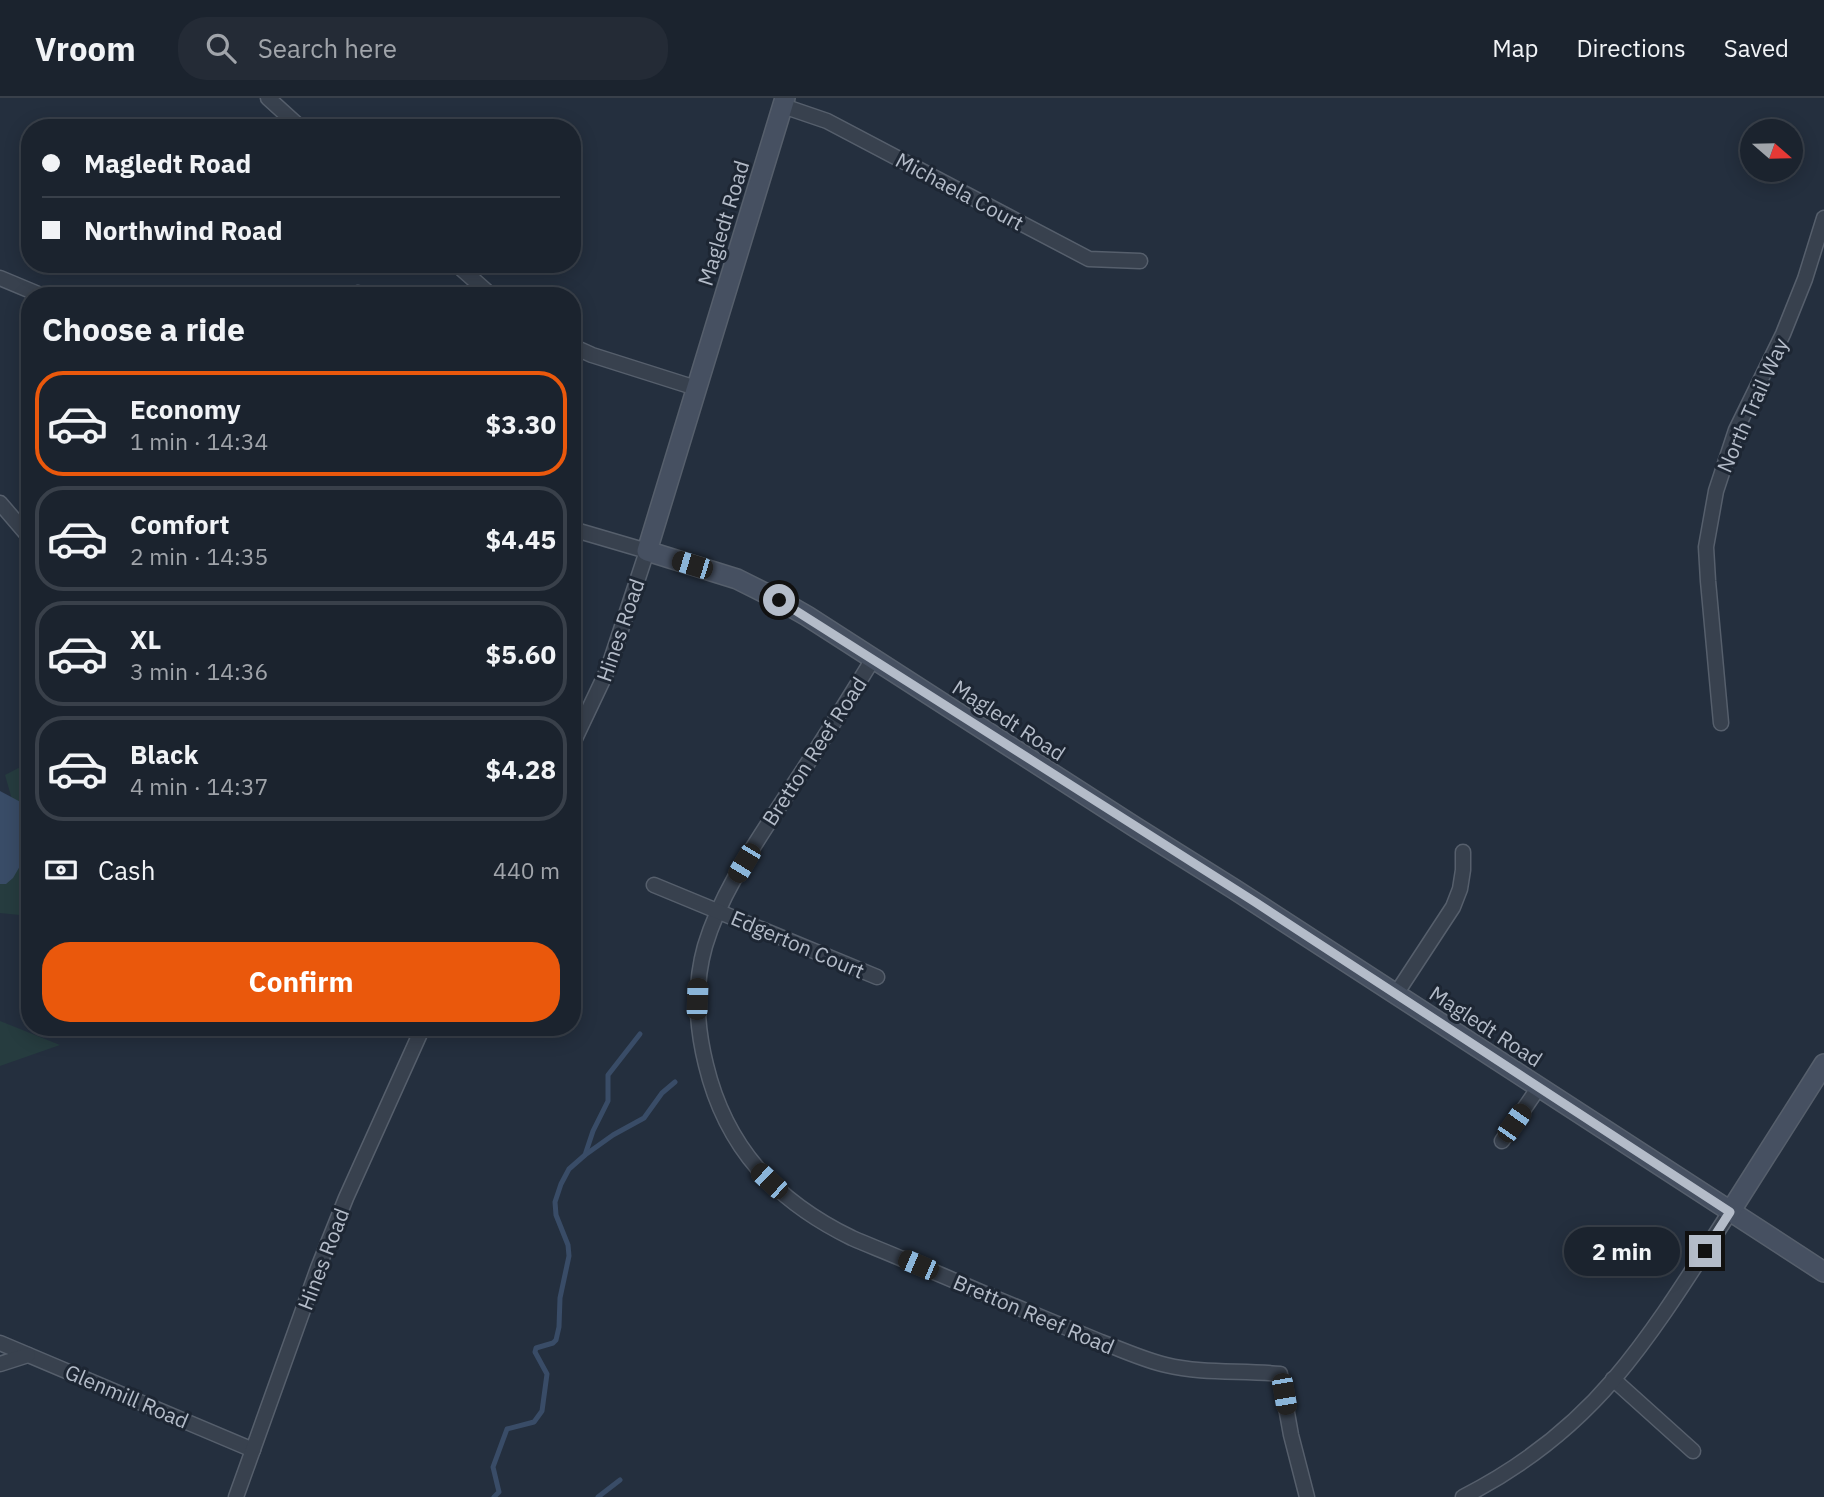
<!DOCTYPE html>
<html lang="en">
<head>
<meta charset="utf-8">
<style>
  :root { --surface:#1b232e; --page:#242b36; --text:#f1f3f6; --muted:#a0a4aa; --line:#39404a; --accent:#ea580c }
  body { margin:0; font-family:"IBM Plex Sans",sans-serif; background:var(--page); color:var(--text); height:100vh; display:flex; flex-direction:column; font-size:26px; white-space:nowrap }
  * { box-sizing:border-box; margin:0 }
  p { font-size:23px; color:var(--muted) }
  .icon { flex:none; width:38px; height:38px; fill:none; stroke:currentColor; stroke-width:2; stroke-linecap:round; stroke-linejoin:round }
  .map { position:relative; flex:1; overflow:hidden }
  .panel { position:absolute; left:21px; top:189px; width:560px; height:749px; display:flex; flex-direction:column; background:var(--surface); border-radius:28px; box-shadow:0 4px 18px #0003,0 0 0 2px var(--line) }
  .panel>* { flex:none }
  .hud { position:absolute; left:21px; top:21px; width:560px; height:154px; border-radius:28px; box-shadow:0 4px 18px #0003,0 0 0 2px var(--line); display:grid; align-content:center; height:154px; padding:0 21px; background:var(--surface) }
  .needle { width:46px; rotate:110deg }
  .fabs { position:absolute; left:1740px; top:21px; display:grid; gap:14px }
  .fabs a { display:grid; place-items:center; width:63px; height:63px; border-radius:50%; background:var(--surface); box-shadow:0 4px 18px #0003,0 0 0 2px var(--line); font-size:35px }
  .end { position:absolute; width:32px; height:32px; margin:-16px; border:9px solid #b4bcc9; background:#111; box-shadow:0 0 0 4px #111 }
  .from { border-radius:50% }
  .bubble { position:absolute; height:49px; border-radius:24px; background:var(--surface); box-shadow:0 4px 18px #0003,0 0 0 2px var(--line); font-size:23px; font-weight:700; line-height:49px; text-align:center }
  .car { position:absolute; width:21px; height:42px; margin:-21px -10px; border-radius:9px; box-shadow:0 0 5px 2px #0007; background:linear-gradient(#222 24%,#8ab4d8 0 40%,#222 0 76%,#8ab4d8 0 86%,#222 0) }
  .hud b { display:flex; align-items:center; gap:24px; height:66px; font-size:26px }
  .hud b+b { border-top:2px solid var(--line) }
  .hud i { width:18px; height:18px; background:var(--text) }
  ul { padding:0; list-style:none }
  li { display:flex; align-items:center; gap:21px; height:105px; margin:0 14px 10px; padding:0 7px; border:4px solid var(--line); border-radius:28px }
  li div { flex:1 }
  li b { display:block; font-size:26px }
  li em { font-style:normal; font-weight:700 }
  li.on { border-color:var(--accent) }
  li>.icon { width:63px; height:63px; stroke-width:1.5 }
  h2 { padding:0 21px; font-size:32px; line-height:84px }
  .pay { display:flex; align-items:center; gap:18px; height:77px; padding:0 21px; font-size:26px }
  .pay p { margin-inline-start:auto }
  .action { display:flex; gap:14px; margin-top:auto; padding:14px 21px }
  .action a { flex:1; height:80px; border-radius:28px; background:var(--accent); color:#fff; font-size:28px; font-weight:700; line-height:80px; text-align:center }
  header { display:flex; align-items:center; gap:42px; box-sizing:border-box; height:98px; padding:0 35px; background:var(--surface); border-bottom:2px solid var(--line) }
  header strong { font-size:33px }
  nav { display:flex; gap:38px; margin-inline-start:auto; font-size:24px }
  .search { width:490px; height:63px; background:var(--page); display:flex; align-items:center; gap:18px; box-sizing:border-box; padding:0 24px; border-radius:28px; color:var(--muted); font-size:26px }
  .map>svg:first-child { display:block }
</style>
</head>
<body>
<header>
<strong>Vroom</strong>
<div class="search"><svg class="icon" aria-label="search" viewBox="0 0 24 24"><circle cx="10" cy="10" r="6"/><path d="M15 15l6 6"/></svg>Search here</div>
<nav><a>Map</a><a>Directions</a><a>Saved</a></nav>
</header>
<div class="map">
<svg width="1824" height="1399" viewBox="0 0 1824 1399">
  <rect width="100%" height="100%" fill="#242f3e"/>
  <!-- green -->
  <g fill="#263c3f">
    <path d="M30,664V818L0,815V780L20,730L5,677Z"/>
    <path d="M0,923L60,947L0,968Z"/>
  </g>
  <!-- water -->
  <path fill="#394c67" d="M0,693L30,709V731L19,756L20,768L13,780L6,786H0Z"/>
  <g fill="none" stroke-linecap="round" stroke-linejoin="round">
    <!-- stream -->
    <g stroke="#394c67" stroke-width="5">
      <path d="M585,1057L593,1033L608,1003V977L640,936"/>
      <path d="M494,1399L499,1394L493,1369L507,1331L534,1324L542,1313L547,1276L535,1254L536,1250L553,1245L556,1242L559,1229L560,1200L569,1158L568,1147L556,1117L555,1104L561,1086L569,1071L585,1057L613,1037L644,1020L662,995L675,984"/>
      <path d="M598,1399L620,1382"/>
    </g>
    <defs>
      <g id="street">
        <path d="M268,0L301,30"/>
        <path d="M783,8L827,23L1089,161L1140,163"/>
        <path d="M456,166L492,198"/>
        <path d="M0,180L43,198"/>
        <path d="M357,198L358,195"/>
        <path d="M572,248L592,257L696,290"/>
        <path d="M0,405L30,440"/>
        <path d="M572,431L647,453L608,571L572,647"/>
        <path d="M873,561C846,605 819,649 790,692C758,742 722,791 705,848C694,887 696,927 706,967C726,1050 776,1103 852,1140C868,1147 884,1153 900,1160C930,1172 960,1185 990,1198C1027,1213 1064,1229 1101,1244C1123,1252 1144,1262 1166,1267C1203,1276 1242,1272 1280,1276L1291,1337L1307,1399"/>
        <path d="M1721,625L1708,483L1706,449L1716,393L1736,332L1783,236L1805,181L1824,120"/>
        <path d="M654,787L877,879"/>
        <path d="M1396,896L1453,809L1460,791L1463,772V754"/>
        <path d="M1502,1043L1539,989"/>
        <path d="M0,1245L253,1352"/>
        <path d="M0,1266L28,1257"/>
        <path d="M1613,1281L1693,1353"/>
        <path d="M236,1399L318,1170L346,1100L423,929"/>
        <path d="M1463,1399C1520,1370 1573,1329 1614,1281C1658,1229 1693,1171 1730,1114"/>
      </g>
      <g id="secondary">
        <path d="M785,0L647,453L737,481L779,502L807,518L1135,729L1234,791L1824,1174"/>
        <path d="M1730,1114L1824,966"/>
      </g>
    </defs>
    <!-- street casing -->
    <use href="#street" stroke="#565f6c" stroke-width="17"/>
    <!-- secondary casing -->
    <use href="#secondary" stroke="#565f6c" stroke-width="22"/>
    <!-- street -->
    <use href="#street" stroke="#38414e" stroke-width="14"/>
    <!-- secondary -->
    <use href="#secondary" stroke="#465061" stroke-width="19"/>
  </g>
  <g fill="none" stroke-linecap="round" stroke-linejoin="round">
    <!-- route -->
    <path stroke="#b4bcc9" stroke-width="9" d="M779,502L1255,804L1730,1114L1705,1153"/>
  </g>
  <g text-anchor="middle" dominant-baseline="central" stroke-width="6" stroke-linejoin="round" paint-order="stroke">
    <!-- street labels -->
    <g font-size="21" fill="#b4bcc9" stroke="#1d2633">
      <text transform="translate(960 93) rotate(28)">Michaela Court</text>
      <text transform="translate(723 125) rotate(-73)">Magledt Road</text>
      <text transform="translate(1752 307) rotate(-66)">North Trail Way</text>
      <text transform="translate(620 532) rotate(-71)">Hines Road</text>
      <text transform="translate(1009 622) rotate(33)">Magledt Road</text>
      <text transform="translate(814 653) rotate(-57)">Bretton Reef Road</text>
      <text transform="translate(798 846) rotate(23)">Edgerton Court</text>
      <text transform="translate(1486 928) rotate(33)">Magledt Road</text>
      <text transform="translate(323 1161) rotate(-69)">Hines Road</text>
      <text transform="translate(1034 1216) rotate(23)">Bretton Reef Road</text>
      <text transform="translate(127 1298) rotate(23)">Glenmill Road</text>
    </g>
  </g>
</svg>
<div class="fabs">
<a><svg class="needle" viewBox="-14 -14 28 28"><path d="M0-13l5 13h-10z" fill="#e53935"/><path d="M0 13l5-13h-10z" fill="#a0a4aa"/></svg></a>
</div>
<i class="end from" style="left:779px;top:502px"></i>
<i class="end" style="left:1705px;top:1153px"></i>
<div class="bubble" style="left:1564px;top:1129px;width:116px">2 min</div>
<i class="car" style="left:692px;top:467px;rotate:287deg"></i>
<i class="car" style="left:744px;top:765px;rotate:211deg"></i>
<i class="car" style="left:697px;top:901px;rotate:2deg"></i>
<i class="car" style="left:1514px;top:1025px;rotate:35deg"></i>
<i class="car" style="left:769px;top:1083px;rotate:313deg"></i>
<i class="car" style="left:918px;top:1167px;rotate:293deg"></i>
<i class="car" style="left:1284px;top:1296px;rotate:170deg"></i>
<div class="hud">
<b><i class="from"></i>Magledt Road</b>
<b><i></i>Northwind Road</b>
</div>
<section class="panel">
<h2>Choose a ride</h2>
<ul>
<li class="on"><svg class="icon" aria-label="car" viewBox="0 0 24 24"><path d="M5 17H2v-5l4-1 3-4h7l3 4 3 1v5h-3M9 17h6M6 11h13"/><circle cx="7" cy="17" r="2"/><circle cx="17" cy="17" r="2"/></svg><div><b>Economy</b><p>1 min · 14:34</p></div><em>$3.30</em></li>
<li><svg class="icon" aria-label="car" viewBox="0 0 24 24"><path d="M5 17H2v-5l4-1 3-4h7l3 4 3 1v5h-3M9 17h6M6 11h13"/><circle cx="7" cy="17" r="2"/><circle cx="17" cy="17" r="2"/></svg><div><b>Comfort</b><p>2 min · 14:35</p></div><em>$4.45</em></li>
<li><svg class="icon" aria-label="car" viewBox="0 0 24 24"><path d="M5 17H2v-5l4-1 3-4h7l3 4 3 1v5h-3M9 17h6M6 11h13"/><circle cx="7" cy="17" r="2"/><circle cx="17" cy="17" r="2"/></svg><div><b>XL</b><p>3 min · 14:36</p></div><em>$5.60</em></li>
<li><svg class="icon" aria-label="car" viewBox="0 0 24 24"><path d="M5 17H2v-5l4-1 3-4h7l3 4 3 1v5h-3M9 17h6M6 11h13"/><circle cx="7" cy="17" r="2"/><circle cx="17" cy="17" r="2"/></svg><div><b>Black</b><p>4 min · 14:37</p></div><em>$4.28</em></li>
</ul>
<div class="pay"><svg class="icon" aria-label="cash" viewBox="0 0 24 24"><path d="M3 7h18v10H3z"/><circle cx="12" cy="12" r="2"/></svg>Cash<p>440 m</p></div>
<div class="action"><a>Confirm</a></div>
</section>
</div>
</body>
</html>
